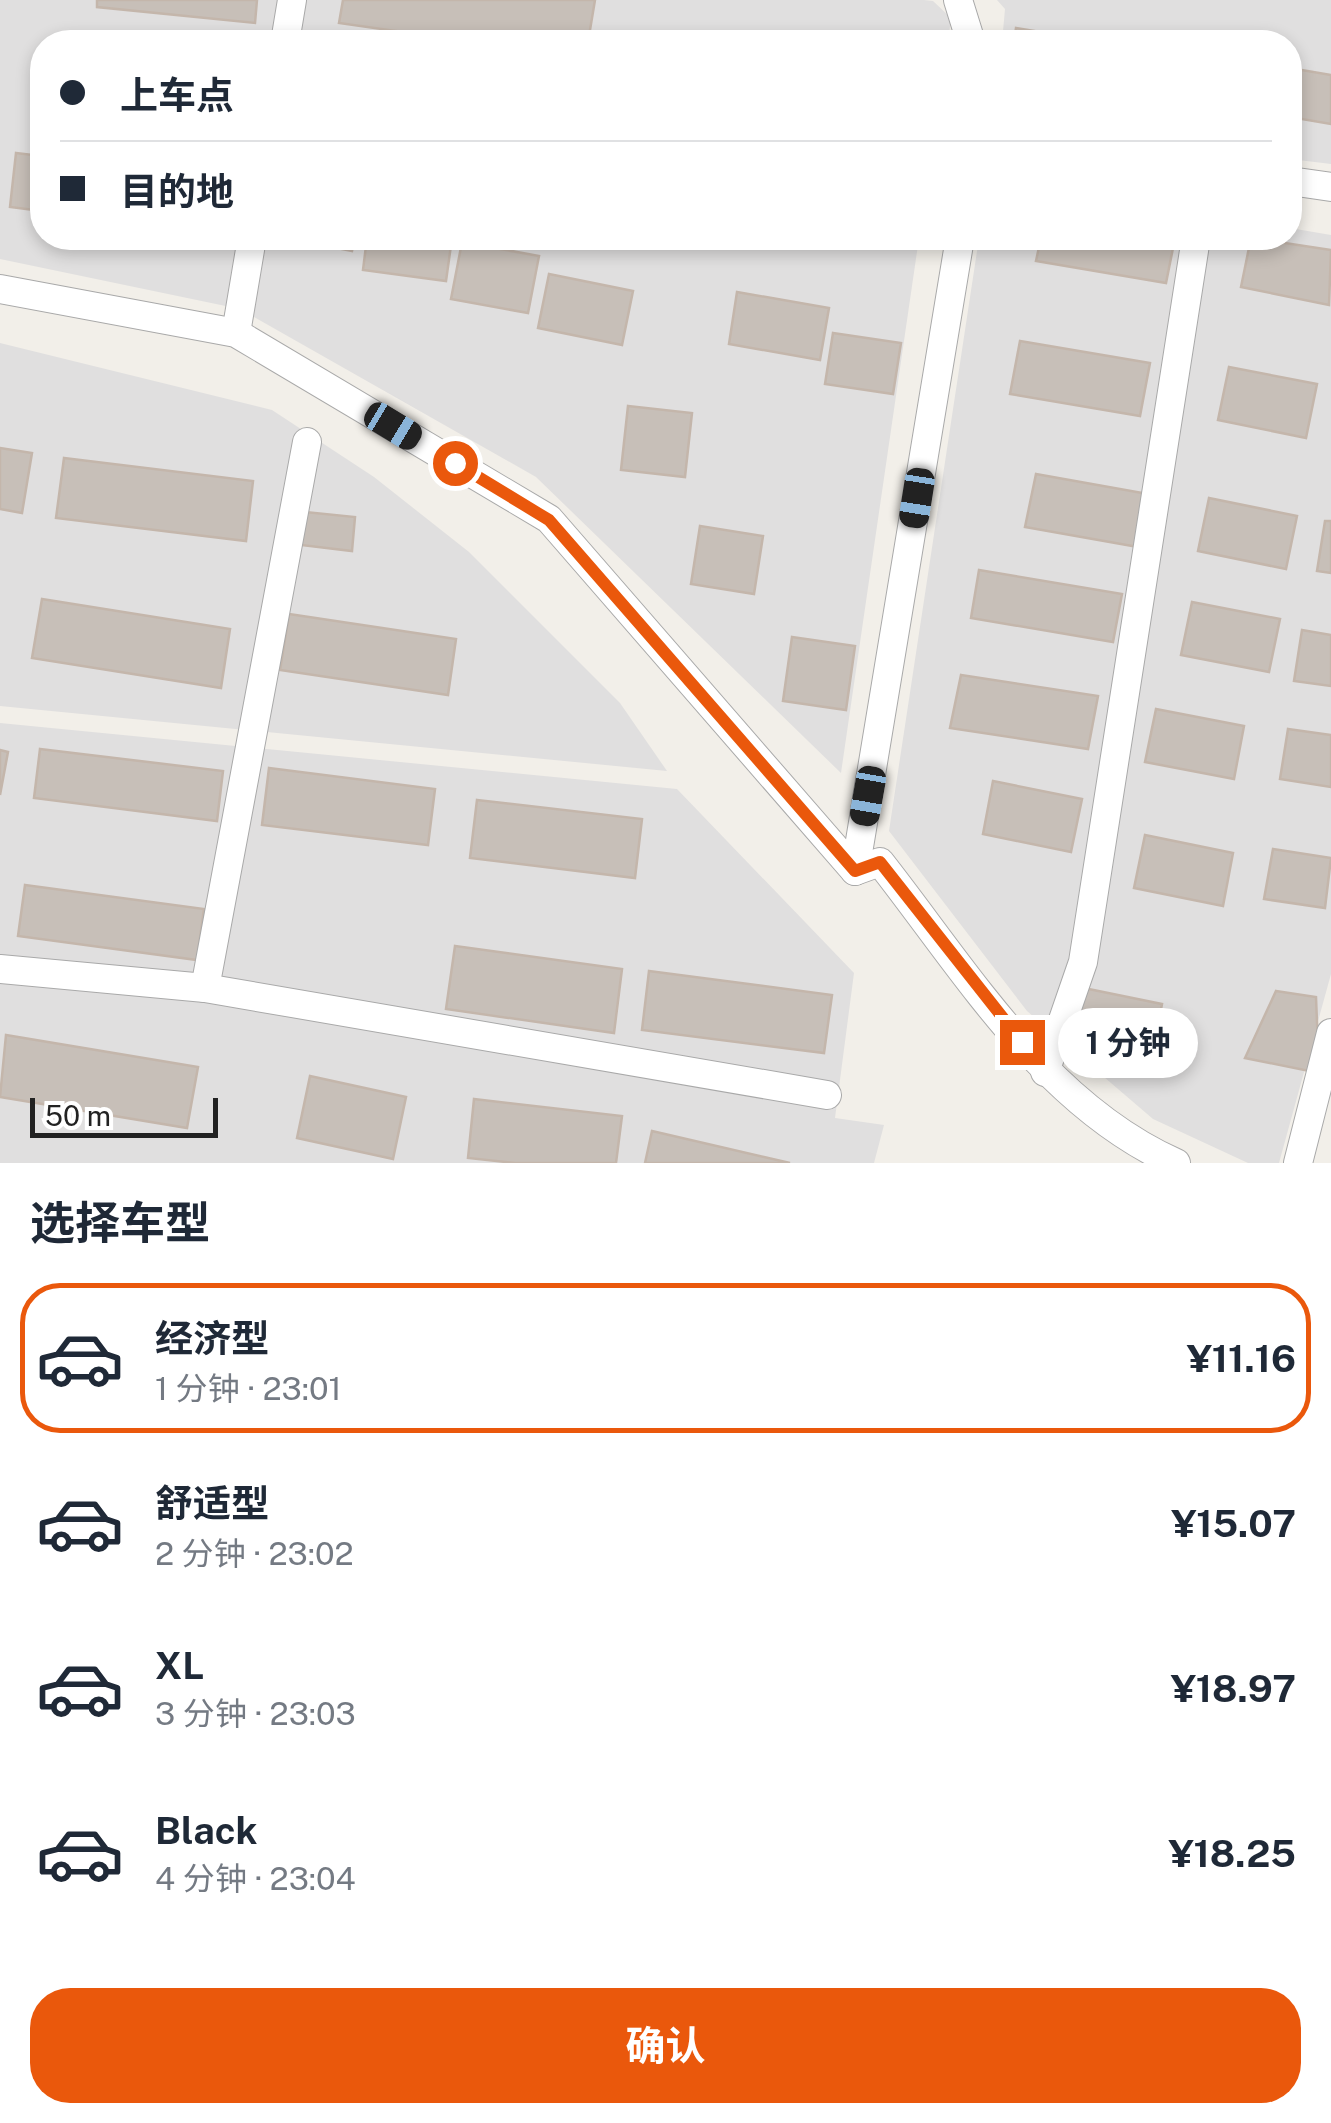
<!DOCTYPE html>
<html lang="zh">
<head>
<meta charset="utf-8">
<style>
  :root { --surface:#fff; --page:#f6f6f7; --text:#1f2937; --muted:#747a83; --line:#e0e1e3; --accent:#ea580c }
  body { margin:0; font-family:"Public Sans","Noto Sans SC",sans-serif; background:var(--page); color:var(--text); height:100vh; display:flex; flex-direction:column; font-size:38px; white-space:nowrap }
  * { box-sizing:border-box; margin:0 }
  p { font-size:32px; color:var(--muted) }
  .icon { flex:none; width:55px; height:55px; fill:none; stroke:currentColor; stroke-width:2; stroke-linecap:round; stroke-linejoin:round }
  .map { position:relative; height:1163px; overflow:hidden }
  .panel { display:flex; flex-direction:column; background:var(--surface); flex:1 }
  .panel>* { flex:none }
  .hud { position:absolute; left:30px; top:30px; width:1272px; height:220px; border-radius:40px; box-shadow:0 5px 15px #0003; display:grid; align-content:center; height:220px; padding:0 30px; background:var(--surface) }
  .scale { position:absolute; left:30px; bottom:25px; width:188px; box-sizing:border-box; padding-left:10px; border:5px solid #222; border-top:0; font-size:28px; line-height:35px; white-space:nowrap; color:#222; -webkit-text-stroke:8px #fff; paint-order:stroke }
  .end { position:absolute; width:45px; height:45px; margin:-22px; border:12px solid #ea580c; background:#fff; box-shadow:0 0 0 5px #fff }
  .from { border-radius:50% }
  .bubble { position:absolute; height:70px; border-radius:35px; background:var(--surface); box-shadow:0 5px 15px #0003; font-size:32px; font-weight:700; line-height:70px; text-align:center }
  .car { position:absolute; width:30px; height:60px; margin:-30px -15px; border-radius:12px; box-shadow:0 0 8px 2px #0007; background:linear-gradient(#222 24%,#8ab4d8 0 40%,#222 0 76%,#8ab4d8 0 86%,#222 0) }
  .hud b { display:flex; align-items:center; gap:35px; height:95px; font-size:38px }
  .hud b+b { border-top:2px solid var(--line) }
  .hud i { width:25px; height:25px; background:var(--text) }
  ul { padding:0; list-style:none }
  li { display:flex; align-items:center; gap:30px; height:150px; margin:0 20px 15px; padding:0 10px; border:5px solid transparent; border-radius:40px }
  li div { flex:1 }
  li b { display:block; font-size:38px }
  li em { font-style:normal; font-weight:700 }
  li.current { border-color:var(--accent) }
  li>.icon { width:90px; height:90px; stroke-width:1.5 }
  h2 { padding:0 30px; font-size:45px; line-height:120px }
  .primary-button { display:flex; gap:20px; margin-top:auto; padding:20px 30px }
  .primary-button a { flex:1; height:115px; border-radius:40px; background:var(--accent); color:#fff; font-size:40px; font-weight:700; line-height:115px; text-align:center }
  .map>svg:first-child { display:block }
</style>
</head>
<body>
<div class="map">
<svg width="1331" height="1163" viewBox="0 0 1331 1163">
  <rect width="100%" height="100%" fill="#f2efe9"/>
  <!-- residential -->
  <g fill="#e0dfdf">
    <path d="M0,0H924L933,1L951,18L948,42H42V238H919L841,773L536,477L240,309L0,259Z"/>
    <path d="M997,0H1331V164L1290,159V42H1002L1005,9Z"/>
    <path d="M1290,228L1331,235V974L1279,1163H1248L1153,1119L1027,1011L889,831L979,238H1290Z"/>
    <path d="M0,343L272,410L374,477L469,552L620,703L667,771L0,706Z"/>
    <path d="M0,723L677,789L854,973L835,1118L884,1125L874,1163H0Z"/>
  </g>
  <!-- building -->
  <g fill="#c7bfb8" stroke="#c4b6ab" stroke-width="2.5">
    <path d="M97,0H257L255,23L97,7Z"/>
    <path d="M343,0H595L588,42H473L339,23Z"/>
    <path d="M1016,28L1101,42H1014Z"/>
    <path d="M1290,68L1331,75V124L1290,117Z"/>
    <path d="M16,153L42,156V211L10,207Z"/>
    <path d="M287,238H355L352,251Z"/>
    <path d="M367,238H452L446,281L363,270Z"/>
    <path d="M1041,238H1175L1166,283L1036,261Z"/>
    <path d="M1251,238L1331,250L1329,305L1241,287Z"/>
    <path d="M462,242L539,256L528,313L451,299Z"/>
    <path d="M549,274L633,291L622,345L538,328Z"/>
    <path d="M737,292L829,308L820,360L729,344Z"/>
    <path d="M833,333L901,343L893,394L825,384Z"/>
    <path d="M1020,341L1150,363L1140,416L1010,394Z"/>
    <path d="M1229,367L1317,384L1306,438L1218,420Z"/>
    <path d="M628,406L692,413L685,477L621,470Z"/>
    <path d="M0,448L32,453L22,513L0,509Z"/>
    <path d="M64,458L253,481L246,541L56,518Z"/>
    <path d="M1036,474L1148,494L1138,547L1025,527Z"/>
    <path d="M1209,498L1297,516L1286,569L1198,551Z"/>
    <path d="M305,512L355,517L352,551L301,545Z"/>
    <path d="M1325,521H1331V573L1317,571Z"/>
    <path d="M700,526L763,536L754,594L691,584Z"/>
    <path d="M979,570L1122,594L1113,642L971,618Z"/>
    <path d="M42,599L230,629L221,688L32,658Z"/>
    <path d="M1192,602L1280,619L1269,672L1181,655Z"/>
    <path d="M289,614L456,639L448,695L280,670Z"/>
    <path d="M1302,630L1331,635V686L1294,681Z"/>
    <path d="M792,637L855,646L846,710L783,701Z"/>
    <path d="M961,675L1098,696L1088,749L950,728Z"/>
    <path d="M1156,709L1244,726L1234,779L1145,762Z"/>
    <path d="M1288,729L1331,735V787L1280,779Z"/>
    <path d="M40,749L223,771L217,821L34,798Z"/>
    <path d="M0,750L8,752L0,795Z"/>
    <path d="M269,768L435,789L428,845L262,825Z"/>
    <path d="M993,781L1082,799L1071,852L983,834Z"/>
    <path d="M477,800L642,819L635,878L470,858Z"/>
    <path d="M1145,835L1233,853L1223,906L1134,888Z"/>
    <path d="M1273,849L1331,858L1325,908L1264,899Z"/>
    <path d="M25,885L204,909L197,960L18,936Z"/>
    <path d="M455,946L622,969L614,1033L446,1009Z"/>
    <path d="M649,971L832,995L824,1053L642,1030Z"/>
    <path d="M1074,986L1162,1004L1152,1057L1063,1039Z"/>
    <path d="M1276,991L1316,997L1319,1073L1245,1058Z"/>
    <path d="M6,1035L198,1067L187,1128L0,1097Z"/>
    <path d="M310,1076L406,1097L393,1159L297,1138Z"/>
    <path d="M474,1099L622,1116L616,1163H515L468,1158Z"/>
    <path d="M652,1131L790,1163H645Z"/>
  </g>
  <g fill="none" stroke-linecap="round" stroke-linejoin="round">
    <defs>
      <g id="street">
        <path d="M958,0L971,42"/>
        <path d="M285,42L292,0"/>
        <path d="M1290,181L1331,187"/>
        <path d="M0,289L236,333L549,519L855,871L880,862C965,970 1045,1105 1176,1163"/>
        <path d="M236,333L252,238"/>
        <path d="M855,871L960,238"/>
        <path d="M0,969L205,988L827,1095"/>
        <path d="M205,988L307,442"/>
        <path d="M1045,1072L1083,962L1196,238"/>
        <path d="M1298,1163L1331,1033"/>
      </g>
    </defs>
    <!-- street casing -->
    <use href="#street" stroke="#a9a9a9" stroke-width="30"/>
    <!-- street -->
    <use href="#street" stroke="#fff" stroke-width="28"/>
  </g>
  <g fill="none" stroke-linecap="round" stroke-linejoin="round">
    <!-- route -->
    <path stroke="#ea580c" stroke-width="12" d="M455,463L549,520L855,871L880,862L1022,1042"/>
  </g>
</svg>
<div class="scale">50 m</div>
<i class="end from" style="left:455px;top:463px"></i>
<i class="end" style="left:1022px;top:1042px"></i>
<div class="bubble" style="left:1058px;top:1008px;width:140px">1 分钟</div>
<i class="car" style="left:393px;top:426px;rotate:121deg"></i>
<i class="car" style="left:917px;top:498px;rotate:189deg"></i>
<i class="car" style="left:868px;top:796px;rotate:190deg"></i>
<div class="hud">
<b><i class="from"></i>上车点</b>
<b><i></i>目的地</b>
</div>
</div>
<section class="panel">
<h2>选择车型</h2>
<ul>
<li class="current"><svg class="icon" aria-label="car" viewBox="0 0 24 24"><path d="M5 17H2v-5l4-1 3-4h7l3 4 3 1v5h-3M9 17h6M6 11h13"/><circle cx="7" cy="17" r="2"/><circle cx="17" cy="17" r="2"/></svg><div><b>经济型</b><p>1 分钟 · 23:01</p></div><em>¥11.16</em></li>
<li><svg class="icon" aria-label="car" viewBox="0 0 24 24"><path d="M5 17H2v-5l4-1 3-4h7l3 4 3 1v5h-3M9 17h6M6 11h13"/><circle cx="7" cy="17" r="2"/><circle cx="17" cy="17" r="2"/></svg><div><b>舒适型</b><p>2 分钟 · 23:02</p></div><em>¥15.07</em></li>
<li><svg class="icon" aria-label="car" viewBox="0 0 24 24"><path d="M5 17H2v-5l4-1 3-4h7l3 4 3 1v5h-3M9 17h6M6 11h13"/><circle cx="7" cy="17" r="2"/><circle cx="17" cy="17" r="2"/></svg><div><b>XL</b><p>3 分钟 · 23:03</p></div><em>¥18.97</em></li>
<li><svg class="icon" aria-label="car" viewBox="0 0 24 24"><path d="M5 17H2v-5l4-1 3-4h7l3 4 3 1v5h-3M9 17h6M6 11h13"/><circle cx="7" cy="17" r="2"/><circle cx="17" cy="17" r="2"/></svg><div><b>Black</b><p>4 分钟 · 23:04</p></div><em>¥18.25</em></li>
</ul>
<div class="primary-button"><a>确认</a></div>
</section>
</body>
</html>
